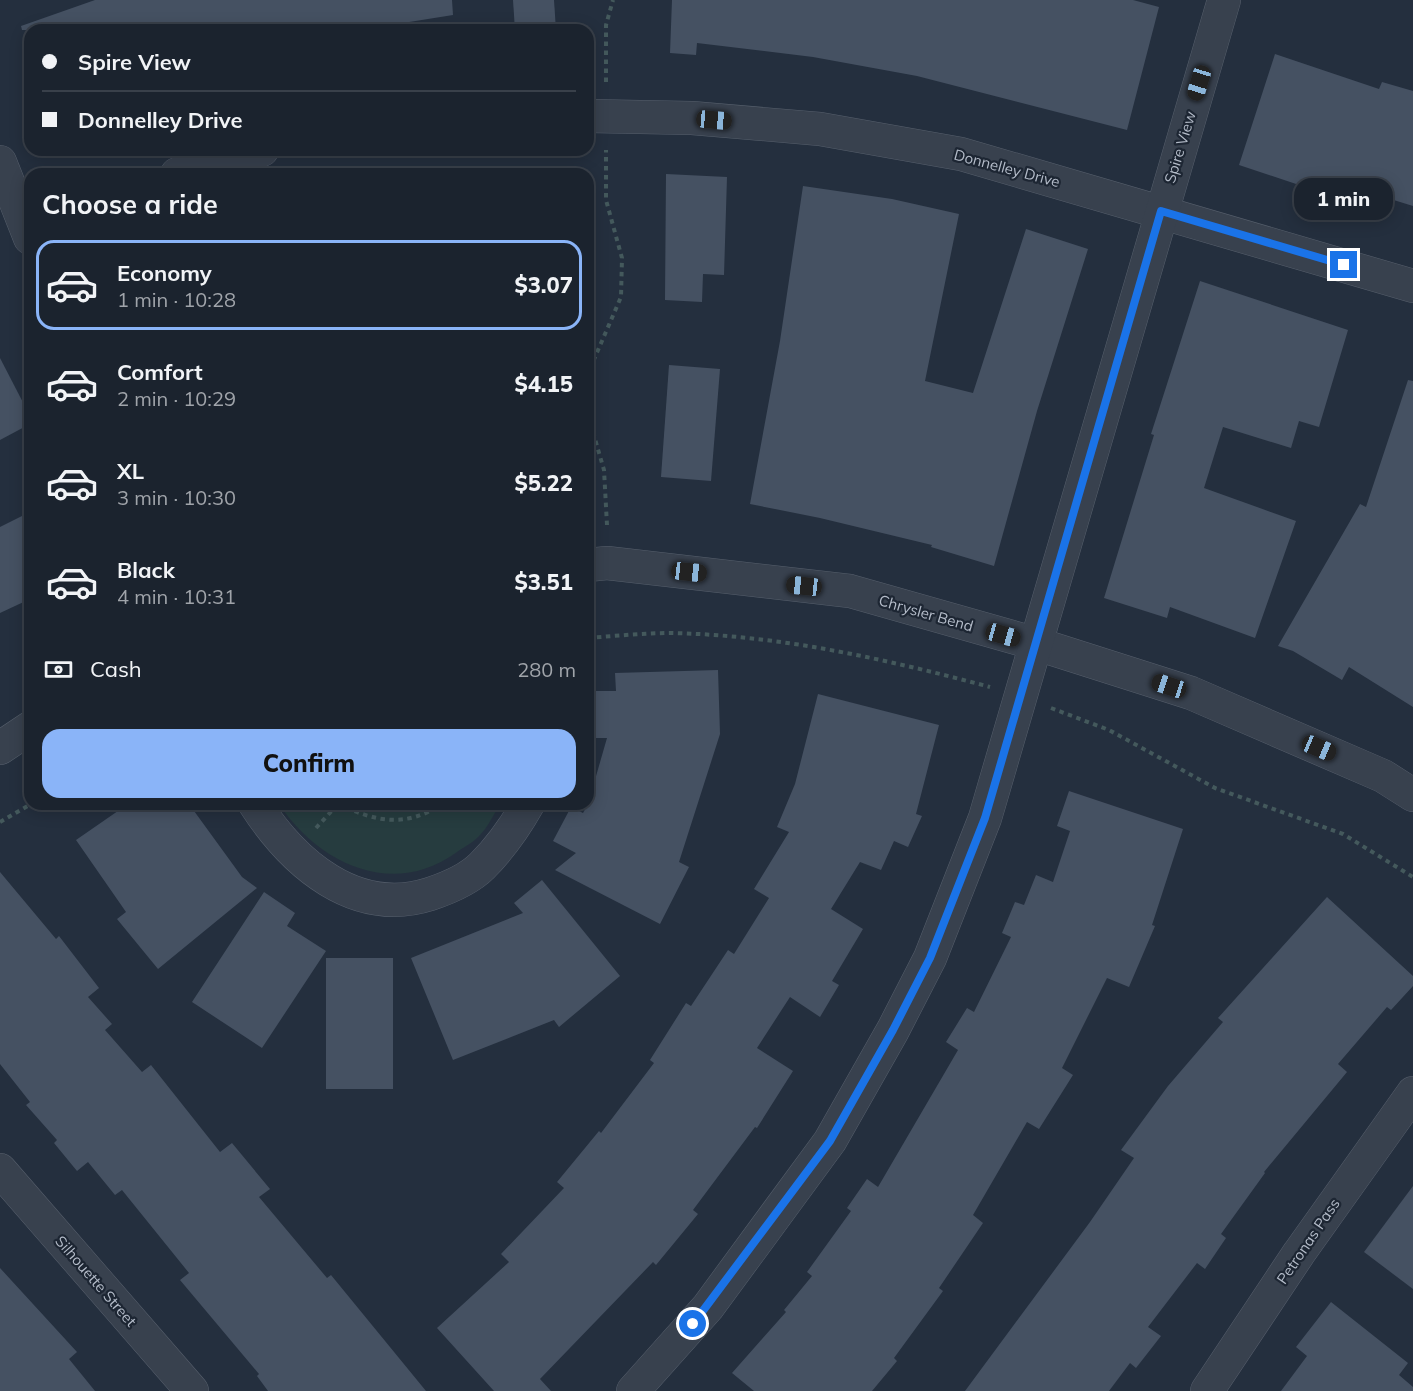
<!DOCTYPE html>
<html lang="en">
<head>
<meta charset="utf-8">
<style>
  :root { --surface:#1b232e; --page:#282f3a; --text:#f1f3f6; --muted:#a0a4aa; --line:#39404a; --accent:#8ab4f8 }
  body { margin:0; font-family:Mulish,sans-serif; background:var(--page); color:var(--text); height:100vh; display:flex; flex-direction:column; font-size:22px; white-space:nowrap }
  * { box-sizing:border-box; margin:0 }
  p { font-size:20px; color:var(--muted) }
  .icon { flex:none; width:33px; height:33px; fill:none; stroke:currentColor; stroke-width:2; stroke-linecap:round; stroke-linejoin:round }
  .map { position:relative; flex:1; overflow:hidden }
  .side { position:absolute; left:24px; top:168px; width:570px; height:642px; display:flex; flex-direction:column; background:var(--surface); border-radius:18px; box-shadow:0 3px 15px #0003,0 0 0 2px var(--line) }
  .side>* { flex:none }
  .banner { position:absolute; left:24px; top:24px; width:570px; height:132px; border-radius:18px; box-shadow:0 3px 15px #0003,0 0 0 2px var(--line); display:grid; align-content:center; height:132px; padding:0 18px; background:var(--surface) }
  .end { position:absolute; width:27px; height:27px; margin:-14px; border:8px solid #1a73e8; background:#fff; box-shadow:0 0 0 3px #fff }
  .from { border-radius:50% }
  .bubble { position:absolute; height:42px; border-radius:18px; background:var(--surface); box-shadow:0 3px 15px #0003,0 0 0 2px var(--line); font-size:20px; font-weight:800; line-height:42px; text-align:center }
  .car { position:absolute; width:18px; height:36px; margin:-18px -9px; border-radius:8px; box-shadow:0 0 4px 2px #0007; background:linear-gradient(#222 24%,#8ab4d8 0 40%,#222 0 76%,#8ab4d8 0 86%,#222 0) }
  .banner b { display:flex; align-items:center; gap:21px; height:57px; font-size:22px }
  .banner b+b { border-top:2px solid var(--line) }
  .banner i { width:15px; height:15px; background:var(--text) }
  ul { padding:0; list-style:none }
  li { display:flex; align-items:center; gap:18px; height:90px; margin:0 12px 9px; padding:0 6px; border:3px solid transparent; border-radius:18px }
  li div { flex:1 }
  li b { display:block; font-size:22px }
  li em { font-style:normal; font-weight:800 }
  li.on { border-color:var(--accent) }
  li>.icon { width:54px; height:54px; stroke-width:1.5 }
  h2 { padding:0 18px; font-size:27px; line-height:72px }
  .pay { display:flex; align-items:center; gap:15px; height:66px; padding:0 18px; font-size:22px }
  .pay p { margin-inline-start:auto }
  .action { display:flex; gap:12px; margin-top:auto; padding:12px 18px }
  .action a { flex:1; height:69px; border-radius:18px; background:var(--accent); color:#111; font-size:24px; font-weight:800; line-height:69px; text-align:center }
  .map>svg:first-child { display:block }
</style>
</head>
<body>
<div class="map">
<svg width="1413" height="1391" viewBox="0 0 1413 1391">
  <rect width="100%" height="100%" fill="#242f3e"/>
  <!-- green -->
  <path fill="#263c3f" d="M279,804H500C494,814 488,827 480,835C474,842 464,847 457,852C393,899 319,864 279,804Z"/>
  <!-- building -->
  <g fill="#455162">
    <path d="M95,0H452L453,15L403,23L404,30H22L21,26Z"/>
    <path d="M513,0H554L556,30H515Z"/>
    <path d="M672,0H1133L1159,7L1127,130L917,76L813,57L697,43L696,55L670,53Z"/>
    <path d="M1275,54L1379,89L1382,82L1413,91V206L1319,177L1314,190L1239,165Z"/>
    <path d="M666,174L727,177L724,275L703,274L702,302L665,300Z"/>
    <path d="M803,186L892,199L959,214L925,381L973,393L1026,229L1088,249L1037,411L994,566L931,547L932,545L820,518L750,504L780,341Z"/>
    <path d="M1200,281L1348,330L1319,427L1299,421L1291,448L1223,427L1204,488L1296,521L1255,638L1170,607L1167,618L1104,598L1154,435L1151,434Z"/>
    <path d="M0,358L30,416V424L0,440Z"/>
    <path d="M669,365L720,369L711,481L661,477Z"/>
    <path d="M1408,380L1413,381V707L1349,667L1342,680L1293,651L1278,646L1360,504L1366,507Z"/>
    <path d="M30,512V599L0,613V527Z"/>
    <path d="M718,670L720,734L679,862L689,867L660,924L555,870L576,853L553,841L571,807L583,813L588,804L607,738H595L594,691H616L615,673Z"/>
    <path d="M818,694L939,725L916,814L922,816L908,847L894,841L881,870L860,862L831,909L863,929L832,981L839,985L820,1017L790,997L757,1048L793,1071L757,1128L755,1127L693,1210L698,1214L656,1265L653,1262L540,1379L551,1391H494L437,1328L509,1262L501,1254L564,1188L557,1182L599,1131L601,1133L654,1063L650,1060L686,1003L691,1006L728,950L734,954L769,898L754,889L789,832L777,827L795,784Z"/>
    <path d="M1069,791L1183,829L1152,925L1155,926L1129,987L1107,978L1062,1068L1073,1075L1039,1129L1027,1122L973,1215L983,1223L939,1288L943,1291L894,1358L897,1361L872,1391H754L732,1373L786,1312L784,1310L812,1276L807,1272L851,1211L847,1208L867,1179L878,1187L958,1050L946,1042L967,1008L974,1012L1011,937L1002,933L1015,902L1024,905L1036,875L1053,882L1070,831L1057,826Z"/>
    <path d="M128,804H189L242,877L257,888L158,969L117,919L126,912L76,840Z"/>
    <path d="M0,872L56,939L59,936L99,988L88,997L112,1024L105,1030L142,1072L151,1065L220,1152L232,1143L270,1189L259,1197L327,1278L331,1275L426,1391H268L257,1376L259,1374L180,1280L189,1273L122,1190L115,1195L88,1162L77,1171L54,1143L57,1140L26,1105L30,1102L0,1064Z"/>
    <path d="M542,880L620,976L559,1027L554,1020L453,1060L411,958L523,913L514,903Z"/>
    <path d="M264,892L295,913L287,926L326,951L262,1048L192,1002Z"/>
    <path d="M1327,897L1413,976V986L1391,1010L1387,1007L1338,1064L1347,1072L1264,1172L1265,1173L1221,1234L1226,1238L1205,1269L1197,1263L1148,1327L1161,1336L1136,1368L1130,1363L1109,1391H965L1090,1222L1134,1158L1121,1150L1168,1086L1223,1022L1218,1018Z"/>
    <rect x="326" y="958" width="67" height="131"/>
    <path d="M1413,1186V1289L1364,1252Z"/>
    <path d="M0,1268L77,1352L69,1359L95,1391H0Z"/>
    <path d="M1331,1302L1408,1363L1399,1375L1413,1387V1391H1281L1307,1356L1296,1347Z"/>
  </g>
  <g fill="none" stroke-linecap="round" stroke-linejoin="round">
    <defs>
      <g id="minor">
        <path d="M588,116L692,118L820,129L961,154L1413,286"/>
        <path d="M0,162L30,238"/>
        <path d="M177,174L262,150"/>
        <path d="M588,565L607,563L850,591L1037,644L1191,693L1383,776L1413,795"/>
        <path d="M0,748L30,728"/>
        <path d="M255,804C293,863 355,918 430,894C448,888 469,879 482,866C501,847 515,827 528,804"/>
        <path d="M0,1170L192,1391"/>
        <path d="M633,1391L708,1307L830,1141L893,1030L930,958L985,818L1224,0"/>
        <path d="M1207,1391L1299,1253L1413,1093"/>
      </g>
    </defs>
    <!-- minor casing -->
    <use href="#minor" stroke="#565f6c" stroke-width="34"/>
    <!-- path -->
    <g stroke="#44595c" stroke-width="4" stroke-dasharray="4.5 4.5" stroke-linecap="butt">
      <path d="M606,82V25L613,0"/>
      <path d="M588,387L592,364L621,297L622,258L606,200V150"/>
      <path d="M588,415L604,470L607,525"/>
      <path d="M588,638C615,636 643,633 670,633C779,635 886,659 990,687"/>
      <path d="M1051,708L1109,730L1215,788L1343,834L1413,877"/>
      <path d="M338,804C377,822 404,828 443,804"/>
      <path d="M0,822L31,804"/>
      <path d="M316,828L338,804"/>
    </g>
    <!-- minor -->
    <use href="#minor" stroke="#38414e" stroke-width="33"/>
  </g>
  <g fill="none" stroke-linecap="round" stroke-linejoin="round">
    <!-- route -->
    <path stroke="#1a73e8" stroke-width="8" d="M693,1324L830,1141L893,1030L930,958L985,818L1161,211L1344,265"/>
  </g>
  <g text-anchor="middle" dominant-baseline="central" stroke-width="4.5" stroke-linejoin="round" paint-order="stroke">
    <!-- street labels -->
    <g font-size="15" fill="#b4bcc9" stroke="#1d2633">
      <text transform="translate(1180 147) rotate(-73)">Spire View</text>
      <text transform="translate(1007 168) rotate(15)">Donnelley Drive</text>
      <text transform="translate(926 613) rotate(16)">Chrysler Bend</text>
      <text transform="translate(1308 1241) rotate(-56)">Petronas Pass</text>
      <text transform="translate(96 1281) rotate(49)">Silhouette Street</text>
    </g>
  </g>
</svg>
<i class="end from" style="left:693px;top:1324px"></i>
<i class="end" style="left:1344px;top:265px"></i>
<div class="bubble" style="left:1294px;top:178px;width:99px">1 min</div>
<i class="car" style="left:1199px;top:83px;rotate:197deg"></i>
<i class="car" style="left:714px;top:120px;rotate:95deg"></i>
<i class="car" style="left:689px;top:572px;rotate:96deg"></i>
<i class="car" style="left:804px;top:586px;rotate:276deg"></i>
<i class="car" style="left:1003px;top:635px;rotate:106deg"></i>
<i class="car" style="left:1169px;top:686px;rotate:288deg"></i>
<i class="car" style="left:1319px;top:748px;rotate:113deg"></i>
<div class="banner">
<b><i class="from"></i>Spire View</b>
<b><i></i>Donnelley Drive</b>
</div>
<section class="side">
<h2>Choose a ride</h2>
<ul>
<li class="on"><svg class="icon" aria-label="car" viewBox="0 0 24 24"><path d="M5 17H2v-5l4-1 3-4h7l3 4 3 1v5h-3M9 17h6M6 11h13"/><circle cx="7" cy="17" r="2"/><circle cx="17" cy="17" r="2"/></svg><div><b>Economy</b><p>1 min · 10:28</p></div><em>$3.07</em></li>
<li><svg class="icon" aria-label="car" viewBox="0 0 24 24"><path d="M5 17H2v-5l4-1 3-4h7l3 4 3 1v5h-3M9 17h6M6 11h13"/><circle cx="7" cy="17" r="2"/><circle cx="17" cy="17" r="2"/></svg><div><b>Comfort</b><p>2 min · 10:29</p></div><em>$4.15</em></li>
<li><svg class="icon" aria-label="car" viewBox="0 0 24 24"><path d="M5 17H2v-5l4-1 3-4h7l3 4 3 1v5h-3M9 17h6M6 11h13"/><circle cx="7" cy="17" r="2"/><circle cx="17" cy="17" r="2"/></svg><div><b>XL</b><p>3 min · 10:30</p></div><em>$5.22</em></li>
<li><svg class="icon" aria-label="car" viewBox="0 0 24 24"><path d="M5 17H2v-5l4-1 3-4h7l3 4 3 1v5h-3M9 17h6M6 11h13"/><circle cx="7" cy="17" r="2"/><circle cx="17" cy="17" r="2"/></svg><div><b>Black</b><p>4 min · 10:31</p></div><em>$3.51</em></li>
</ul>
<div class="pay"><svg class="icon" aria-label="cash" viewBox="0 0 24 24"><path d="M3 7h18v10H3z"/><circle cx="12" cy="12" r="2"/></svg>Cash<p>280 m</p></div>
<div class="action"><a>Confirm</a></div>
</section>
</div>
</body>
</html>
